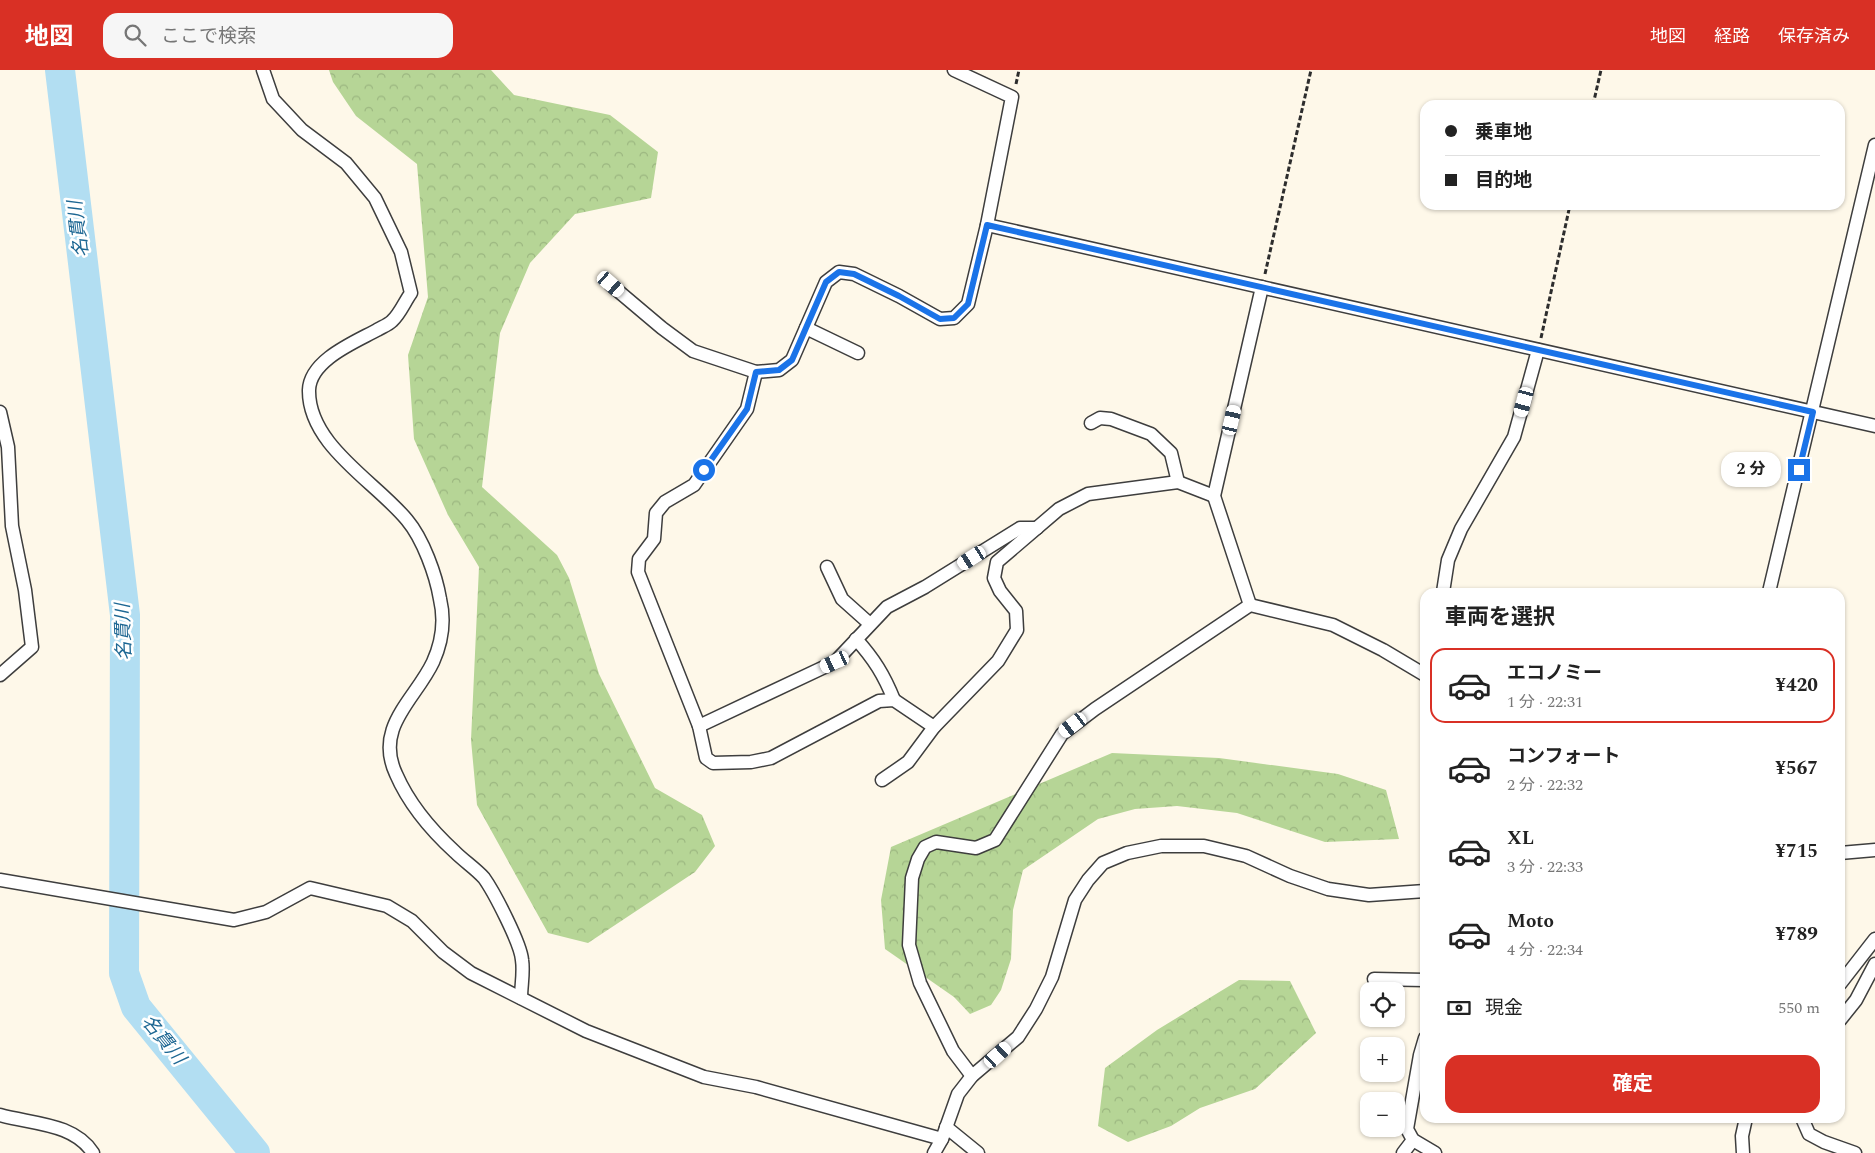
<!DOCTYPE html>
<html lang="ja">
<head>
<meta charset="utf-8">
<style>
  :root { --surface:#fff; --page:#f6f6f6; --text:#222; --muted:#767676; --line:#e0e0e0; --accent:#d93025 }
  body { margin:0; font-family:Spectral,"Noto Sans JP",serif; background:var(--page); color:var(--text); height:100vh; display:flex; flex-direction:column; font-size:19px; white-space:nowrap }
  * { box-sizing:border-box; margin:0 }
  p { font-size:16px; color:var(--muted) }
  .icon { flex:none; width:28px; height:28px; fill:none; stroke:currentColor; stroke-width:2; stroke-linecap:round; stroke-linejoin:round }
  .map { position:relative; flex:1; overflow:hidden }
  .side { position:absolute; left:1420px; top:518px; width:425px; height:535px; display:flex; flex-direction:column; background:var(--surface); border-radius:15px; box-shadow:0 1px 4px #0004 }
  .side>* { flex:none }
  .banner { position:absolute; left:1420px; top:30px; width:425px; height:110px; border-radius:15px; box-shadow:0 1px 4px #0004; display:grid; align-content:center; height:110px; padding:0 25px; background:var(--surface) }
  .fabs { position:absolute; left:1360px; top:912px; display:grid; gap:10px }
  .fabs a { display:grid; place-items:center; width:45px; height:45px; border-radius:10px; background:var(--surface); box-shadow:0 1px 4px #0004; font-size:25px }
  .end { position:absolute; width:22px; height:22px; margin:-11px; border:6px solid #1a73e8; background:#fff; box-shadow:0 0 0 2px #fff }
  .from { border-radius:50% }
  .bubble { position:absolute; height:35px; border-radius:15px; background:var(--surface); box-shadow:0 1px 4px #0004; font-size:16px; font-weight:700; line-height:35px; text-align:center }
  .car { position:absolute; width:15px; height:30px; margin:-15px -8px; border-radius:6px; box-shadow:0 0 4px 1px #0007; background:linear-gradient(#fff 24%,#345 0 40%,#fff 0 76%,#345 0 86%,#fff 0) }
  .banner b { display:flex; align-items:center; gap:18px; height:48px; font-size:19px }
  .banner b+b { border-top:1px solid var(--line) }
  .banner i { width:12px; height:12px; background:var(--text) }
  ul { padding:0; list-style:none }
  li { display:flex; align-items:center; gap:15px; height:75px; margin:0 10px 8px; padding:0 15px; border:2px solid transparent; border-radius:15px }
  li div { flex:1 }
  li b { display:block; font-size:19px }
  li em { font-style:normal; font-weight:700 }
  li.current { border-color:var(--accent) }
  li>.icon { width:45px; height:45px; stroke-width:1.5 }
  h2 { padding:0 25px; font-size:22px; line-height:60px }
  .pay { display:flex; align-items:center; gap:12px; height:55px; padding:0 25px; font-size:19px }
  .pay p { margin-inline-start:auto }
  .action { display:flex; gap:10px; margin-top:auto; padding:10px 25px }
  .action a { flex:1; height:58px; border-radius:15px; background:var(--accent); color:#fff; font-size:20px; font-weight:700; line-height:58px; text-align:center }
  header { display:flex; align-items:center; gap:30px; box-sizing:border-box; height:70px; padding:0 25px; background:var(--accent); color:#fff }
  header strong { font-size:24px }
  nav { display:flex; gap:28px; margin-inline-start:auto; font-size:18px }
  .search { width:350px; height:45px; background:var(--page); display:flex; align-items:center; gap:12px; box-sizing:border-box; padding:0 18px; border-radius:15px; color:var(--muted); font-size:19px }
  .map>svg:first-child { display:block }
</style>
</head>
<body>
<header>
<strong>地図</strong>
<div class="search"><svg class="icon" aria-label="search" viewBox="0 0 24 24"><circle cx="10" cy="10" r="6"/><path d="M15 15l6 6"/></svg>ここで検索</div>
<nav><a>地図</a><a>経路</a><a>保存済み</a></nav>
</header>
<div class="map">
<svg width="1875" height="1083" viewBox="0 0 1875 1083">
  <defs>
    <pattern id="forest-crowns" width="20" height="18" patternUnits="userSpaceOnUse" patternTransform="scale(1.25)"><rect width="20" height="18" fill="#b6d596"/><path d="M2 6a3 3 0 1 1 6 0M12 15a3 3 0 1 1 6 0" fill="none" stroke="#9bb680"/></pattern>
  </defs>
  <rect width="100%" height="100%" fill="#fef8e9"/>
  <!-- forest -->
  <g fill="url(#forest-crowns)">
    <path d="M329,0H491L514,25L610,45L658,82L651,128L575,144L530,193L500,263L482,417L557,485L569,508L599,604L655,718L702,745L715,776L695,802L588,873L548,863L477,735L471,670L479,497L448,445L414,369L408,285L428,227L417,94L356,46L333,12Z"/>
    <path d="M1112,683L1219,688L1338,704L1386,720L1399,769L1325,772L1237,743L1177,736L1135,739L1098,749L1023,800L1013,840L1011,889L1001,920L991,935L970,944L954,927L885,879L881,830L891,777Z"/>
    <path d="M1239,910L1290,911L1316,963L1255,1019L1200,1038L1171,1056L1128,1072L1098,1056L1105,998L1157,960Z"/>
  </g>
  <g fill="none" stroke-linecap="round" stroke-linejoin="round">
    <!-- river -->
    <path stroke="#b2def2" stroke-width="30" d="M60,0L125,545L124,903L136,937L255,1083"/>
    <defs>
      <g id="minor">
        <path d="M263,0L273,29L302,60L346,93L375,128L401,182L411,223C405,231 400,244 392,251C388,255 382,257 377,260C355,272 310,290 309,320C308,375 376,412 407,450C423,469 436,505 440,529C445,550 442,572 433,592C415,630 374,657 396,704C409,734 431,760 455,782C464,791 476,799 484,808C494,822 521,874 522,890C524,902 521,916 521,928"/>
        <path d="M987,155L1875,356"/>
        <path d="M611,215L662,258L693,281L756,302L747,339L694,415L665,432L656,443L654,469L639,489L638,502L699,656"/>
        <path d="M806,258L858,283"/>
        <path d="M756,302L779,300L792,290L826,212L839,202L854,204L899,226L940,249L954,248L968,234L987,155L1012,27L954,0"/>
        <path d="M0,342L8,377L12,456L25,520L32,577L0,605"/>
        <path d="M1091,353L1100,348L1111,349L1151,364L1171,383L1178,412"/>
        <path d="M827,497L842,529L870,554"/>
        <path d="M1443,522L1448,490L1461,459L1514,367L1538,280"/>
        <path d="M1769,522L1875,75"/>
        <path d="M1250,535L1214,426L1262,217"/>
        <path d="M856,569C874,589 884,605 894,630"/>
        <path d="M934,657L894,630L879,631L771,688L751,692L713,693L706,688L699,656L835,592L887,537L925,517L1020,458H1037"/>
        <path d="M882,710L908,692L934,657L998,591L1017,560L1016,541L1000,521L994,508L997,492L1059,439L1088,424L1178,412L1214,426"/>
        <path d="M1840,783L1875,780"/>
        <path d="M0,810L234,850L266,842L310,818L387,836L412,851L443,882L471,903L586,961L704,1007L756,1017L942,1069"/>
        <path d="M1374,909L1425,910"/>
        <path d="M1840,914L1875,869"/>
        <path d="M1840,950L1856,930L1875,894"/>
        <path d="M1425,968L1420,985L1407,1059L1413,1070L1435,1083"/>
        <path d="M972,1006L953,981L920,913L909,875L912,808L918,789L925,777L936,772L976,778L995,770L1062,664L1095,639L1250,535L1333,555L1383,580L1425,605"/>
        <path d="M0,1045C32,1054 74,1053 93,1083"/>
        <path d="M1802,1048L1809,1064L1824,1072L1855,1083"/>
        <path d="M946,1057L978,1083"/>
        <path d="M934,1083L942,1069L958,1024L972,1006L1018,967L1036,939L1052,907L1075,830L1088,810L1103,793L1127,783L1161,776H1204L1246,786L1290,806L1328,819L1369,825L1425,821"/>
        <path d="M1403,1083L1413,1070"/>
        <path d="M1743,1083L1742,1066L1746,1048"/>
      </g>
    </defs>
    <!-- minor casing -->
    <use href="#minor" stroke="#3e3e3e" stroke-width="15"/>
    <!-- path -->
    <g stroke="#2d2d2d" stroke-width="3" stroke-dasharray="5 2.5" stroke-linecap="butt">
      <path d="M1016,14L1019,0"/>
      <path d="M1593,35L1601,0"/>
      <path d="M1265,204L1311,0"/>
      <path d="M1541,268L1570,135"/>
    </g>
    <!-- minor -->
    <use href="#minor" stroke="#fff" stroke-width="12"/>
  </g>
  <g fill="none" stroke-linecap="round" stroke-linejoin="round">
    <!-- route -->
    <path stroke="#1a73e8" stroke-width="6" d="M704,400L747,339L756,302L779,300L792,290L826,212L839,202L854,204L899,226L940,249L954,248L968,234L987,155L1813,342L1799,400"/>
  </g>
  <g text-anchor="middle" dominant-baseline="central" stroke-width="5" stroke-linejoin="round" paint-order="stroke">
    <!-- water labels -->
    <g font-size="19" font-style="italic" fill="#1d6793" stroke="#fff">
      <text transform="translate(79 159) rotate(-97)">名貫川</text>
      <text transform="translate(124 562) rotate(-92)">名貫川</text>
      <text transform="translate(163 970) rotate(51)">名貫川</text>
    </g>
  </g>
</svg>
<div class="fabs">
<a><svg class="icon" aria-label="locate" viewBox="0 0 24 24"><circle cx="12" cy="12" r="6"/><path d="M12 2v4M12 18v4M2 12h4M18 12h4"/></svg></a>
<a>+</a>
<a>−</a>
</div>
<i class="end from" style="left:704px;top:400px"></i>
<i class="end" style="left:1799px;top:400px"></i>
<div class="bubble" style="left:1721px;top:382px;width:60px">2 分</div>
<i class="car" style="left:611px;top:214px;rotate:131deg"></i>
<i class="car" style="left:1524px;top:332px;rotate:195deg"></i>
<i class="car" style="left:1232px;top:350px;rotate:13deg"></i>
<i class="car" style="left:972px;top:488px;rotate:238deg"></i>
<i class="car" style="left:835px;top:592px;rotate:245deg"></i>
<i class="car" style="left:1073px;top:655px;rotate:233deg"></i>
<i class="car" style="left:998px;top:985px;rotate:48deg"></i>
<div class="banner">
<b><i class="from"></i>乗車地</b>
<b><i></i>目的地</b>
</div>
<section class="side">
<h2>車両を選択</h2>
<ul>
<li class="current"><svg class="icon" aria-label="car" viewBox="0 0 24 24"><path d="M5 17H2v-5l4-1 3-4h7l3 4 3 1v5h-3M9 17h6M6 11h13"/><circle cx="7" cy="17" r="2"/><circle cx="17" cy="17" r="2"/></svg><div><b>エコノミー</b><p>1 分 · 22:31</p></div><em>¥420</em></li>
<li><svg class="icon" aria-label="car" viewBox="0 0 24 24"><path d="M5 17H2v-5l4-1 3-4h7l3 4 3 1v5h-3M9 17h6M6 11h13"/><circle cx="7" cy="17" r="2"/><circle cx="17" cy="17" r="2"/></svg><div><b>コンフォート</b><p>2 分 · 22:32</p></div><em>¥567</em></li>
<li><svg class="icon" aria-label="car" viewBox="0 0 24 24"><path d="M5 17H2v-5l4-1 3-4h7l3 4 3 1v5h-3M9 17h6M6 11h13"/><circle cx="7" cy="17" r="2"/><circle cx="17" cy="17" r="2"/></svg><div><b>XL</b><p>3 分 · 22:33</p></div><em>¥715</em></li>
<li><svg class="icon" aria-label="car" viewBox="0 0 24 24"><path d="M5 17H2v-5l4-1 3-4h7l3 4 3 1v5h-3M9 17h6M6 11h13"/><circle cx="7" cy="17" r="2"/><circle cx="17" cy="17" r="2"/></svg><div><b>Moto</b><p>4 分 · 22:34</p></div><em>¥789</em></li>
</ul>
<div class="pay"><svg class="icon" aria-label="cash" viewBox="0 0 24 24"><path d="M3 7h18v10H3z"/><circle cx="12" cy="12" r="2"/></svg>現金<p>550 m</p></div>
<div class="action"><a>確定</a></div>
</section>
</div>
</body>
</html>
